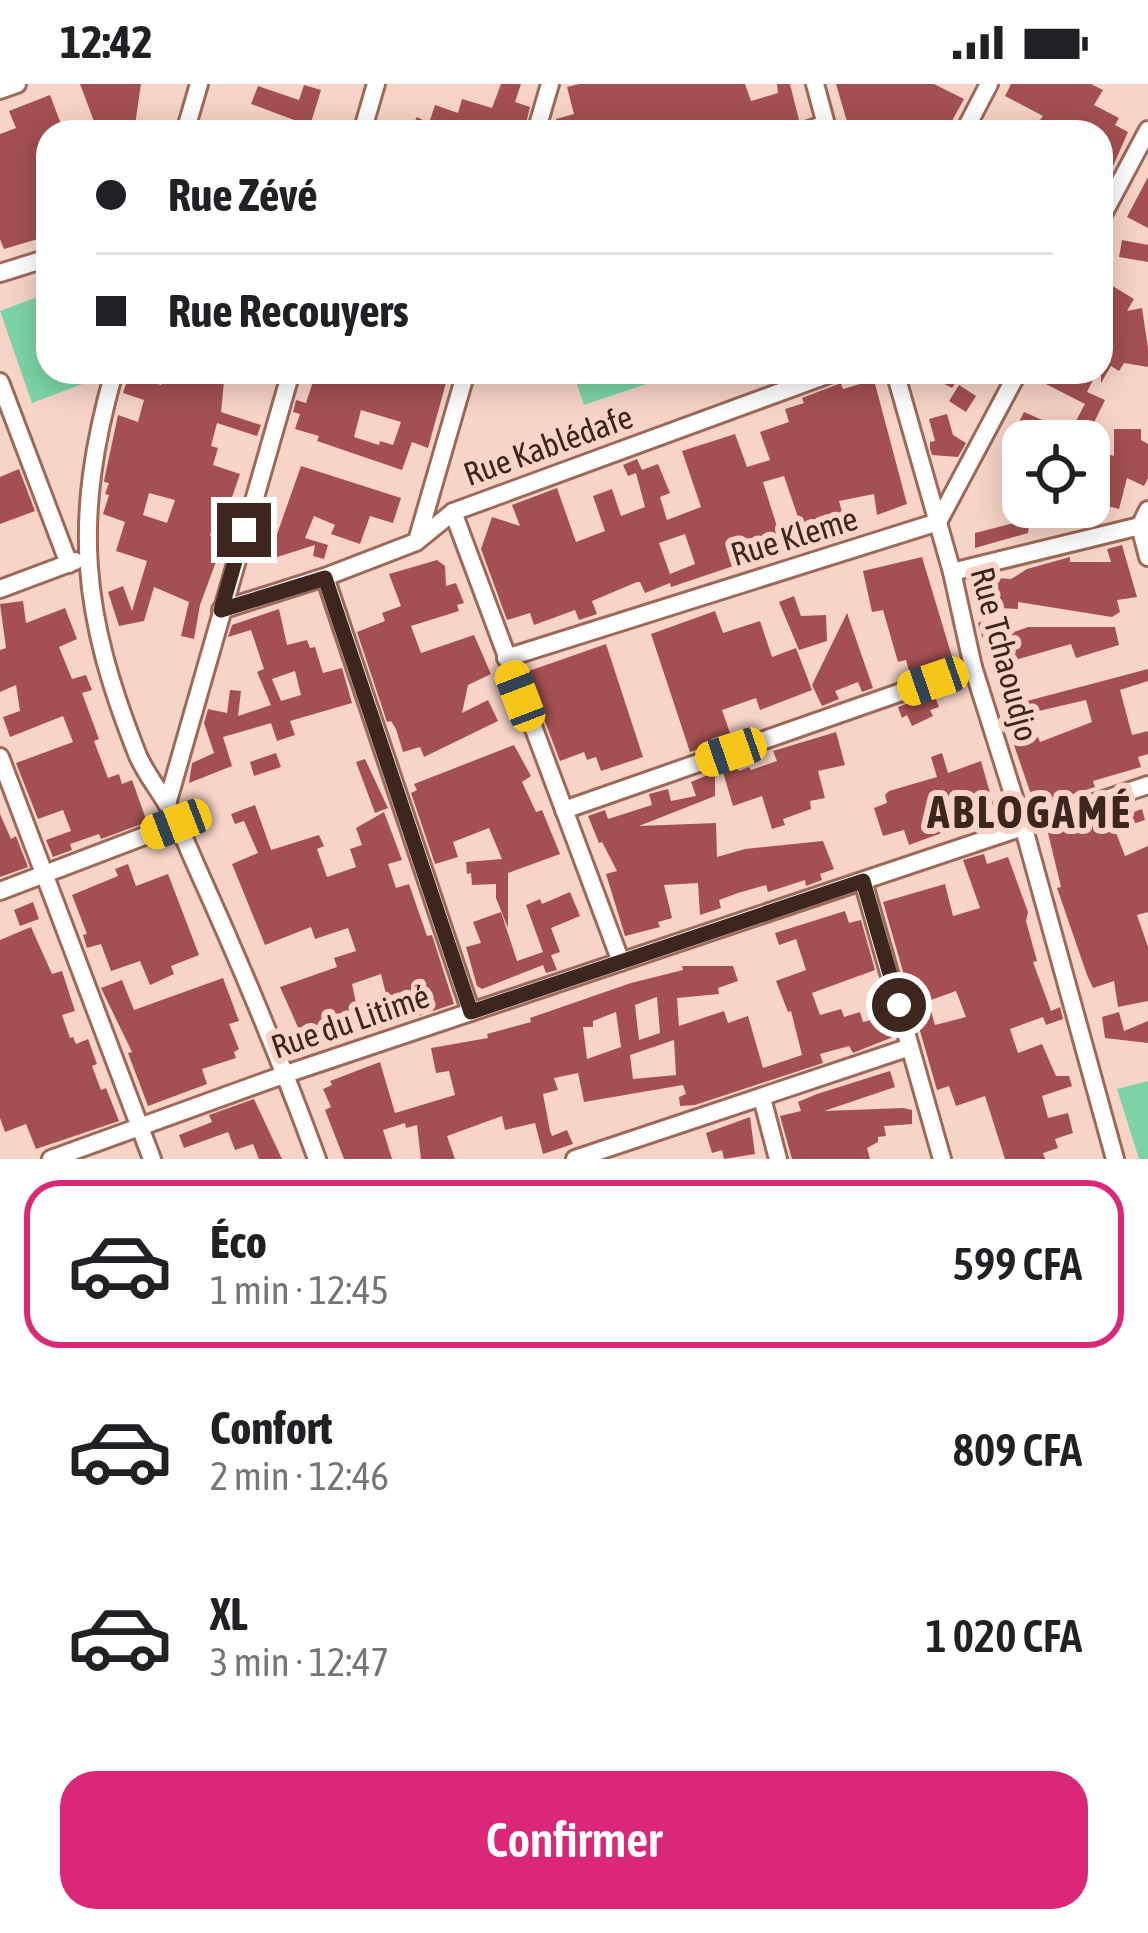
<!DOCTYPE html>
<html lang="fr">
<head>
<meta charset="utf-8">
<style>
  :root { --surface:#fff; --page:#f2f2f2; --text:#202124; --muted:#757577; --line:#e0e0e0; --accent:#db2777 }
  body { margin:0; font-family:"Asap Condensed",sans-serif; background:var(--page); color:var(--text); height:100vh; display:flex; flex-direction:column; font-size:45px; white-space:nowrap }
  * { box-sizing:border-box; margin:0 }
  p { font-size:39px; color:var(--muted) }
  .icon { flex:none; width:66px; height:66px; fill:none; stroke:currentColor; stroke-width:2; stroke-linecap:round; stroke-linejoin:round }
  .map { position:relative; height:1075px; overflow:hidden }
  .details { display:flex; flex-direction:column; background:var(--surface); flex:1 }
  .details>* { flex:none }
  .banner { position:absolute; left:36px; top:36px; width:1077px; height:264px; border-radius:36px; box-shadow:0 6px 30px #0003; display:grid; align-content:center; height:264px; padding:0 60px; background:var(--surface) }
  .tools { position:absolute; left:1002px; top:336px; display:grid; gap:24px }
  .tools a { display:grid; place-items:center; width:108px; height:108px; border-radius:24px; background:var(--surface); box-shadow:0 6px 30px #0003; font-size:60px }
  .end { position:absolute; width:54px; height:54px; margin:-27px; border:15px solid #3c261e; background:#fff; box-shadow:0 0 0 6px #fff }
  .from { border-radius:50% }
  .car { position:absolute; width:36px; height:72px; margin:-36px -18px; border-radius:15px; box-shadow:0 0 9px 3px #0007; background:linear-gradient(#f5c518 24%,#345 0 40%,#f5c518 0 76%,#345 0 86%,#f5c518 0) }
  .banner b { display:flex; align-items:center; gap:42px; height:114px; font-size:45px }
  .banner b+b { border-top:3px solid var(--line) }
  .banner i { width:30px; height:30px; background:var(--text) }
  ul { padding:21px 0 0; list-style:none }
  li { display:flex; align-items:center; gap:36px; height:168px; margin:0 24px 18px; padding:0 36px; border:6px solid transparent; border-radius:36px }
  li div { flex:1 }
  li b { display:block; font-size:45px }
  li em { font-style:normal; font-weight:600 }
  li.selected { border-color:var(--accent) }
  li>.icon { width:108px; height:108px; stroke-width:1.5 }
  .cta { display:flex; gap:24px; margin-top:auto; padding:24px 60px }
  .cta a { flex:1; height:138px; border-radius:36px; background:var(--accent); color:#fff; font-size:48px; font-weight:600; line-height:138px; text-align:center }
  .status { display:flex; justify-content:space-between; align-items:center; height:84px; padding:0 60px; background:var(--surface); direction:ltr }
  .status svg { height:33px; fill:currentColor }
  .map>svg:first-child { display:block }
</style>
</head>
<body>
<div class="status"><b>12:42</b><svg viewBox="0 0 49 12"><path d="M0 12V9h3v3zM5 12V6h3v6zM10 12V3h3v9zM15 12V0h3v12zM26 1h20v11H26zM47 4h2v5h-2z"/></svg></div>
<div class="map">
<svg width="1148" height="1075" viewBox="0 0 1148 1075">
  <rect width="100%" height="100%" fill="#f7d4c7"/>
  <!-- green -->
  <g fill="#7cd4a6">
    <path d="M48,209V288H90L93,296L32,319L0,227Z"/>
    <path d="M573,288H682L584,321Z"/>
    <path d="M1148,997V1075H1139L1117,1005Z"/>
  </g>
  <!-- building -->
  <g fill="#a45052" fill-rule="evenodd">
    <path d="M80,0H141L134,48L110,42L112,48H98Z"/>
    <path d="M501,0H521L515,18L530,23L524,48H458L429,39L435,21L458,29L462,15L492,24Z"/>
    <path d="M579,0H745L751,17L778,9L777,0H790L799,36L753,48H551L556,35L574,30L567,3Z"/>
    <path d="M836,0H934L964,15L946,48H889L865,38L864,47L850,48Z"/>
    <path d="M1011,0H1091L1103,6L1094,21L1119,34L1115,41L1128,48L1110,89L1101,84V48H1031L1043,32L1005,12Z"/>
    <path d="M304,1L321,6L310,42L251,20L258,2L299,16Z"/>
    <path d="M50,11L64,48H48V152L4,165L0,155V50L16,44L9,27Z"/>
    <path d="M417,33L446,48H409Z"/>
    <path d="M1148,93V144L1127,133Z"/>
    <path d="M1122,156L1148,161V178L1119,173Z"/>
    <path d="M1101,195L1134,215L1127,227L1142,224L1148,264V283L1124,279L1119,287L1111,282L1101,299Z"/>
    <path d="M130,288H142L140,294L161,301L166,288H202L201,291L224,298L221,328L261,341L257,352L217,339L211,362L218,364L213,381L240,390L229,422L220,420L210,452L224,456L200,521L194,555L181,552L189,518L154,503L144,537L119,542L108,508L123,502L132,527L147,477L116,467L125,438L103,430L109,411L105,410L109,399L104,398L105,392L118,331L138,338L144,316L123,309ZM149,409L175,416L167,439L143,431Z"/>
    <path d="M316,288H449L428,364L412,358L402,386L317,357L319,352L295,345L300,330L293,328L296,316L306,319ZM361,326L401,338L393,361L380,357L379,361L354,353Z"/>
    <path d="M922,288H962L952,304Z"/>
    <path d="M1045,288H1097L1087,308L1105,316L1086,355L1091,357H1016L1015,346L1024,328L1070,348L1085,320L1040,297Z"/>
    <path d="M874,296L907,420L877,431L874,410L839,417L842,428L833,431L839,446L806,457L784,392L763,398L784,465L671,503L670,499L645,509L640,498H637L592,517L597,530L579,536L575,526L534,541L530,529L507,536L481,465L492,433L520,442L512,421L557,404L576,458L605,447L593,412L612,405L621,432L645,423L636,389L628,392L623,381L637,375L642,386L658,380L670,409L660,413L667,436L701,423L682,367L735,350L747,383L770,376L760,348L789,338L785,325L804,319L802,314L841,299L843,305ZM685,450L695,480L670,490L659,459Z"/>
    <path d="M959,301L976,312L966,328L949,317Z"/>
    <path d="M947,330L953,351L966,359L958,373L932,371L930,365V358L935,357L929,335Z"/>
    <path d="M1114,345H1141V356L1148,360V394L1144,402L1127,394L1119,425L1089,417L1091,394L1100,395L1089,365L1114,372Z"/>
    <path d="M301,382L401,414L393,439L370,432L360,460L331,450L335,441L314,432L305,454L328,461L324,475L313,472L315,461L274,474L270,457L275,456Z"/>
    <path d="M19,385L35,427L0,440V393Z"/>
    <path d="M1017,423H1031L1028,449L975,464V449L1014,439Z"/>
    <path d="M1122,461L1137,513L1117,516L1120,528L1112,533L1018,518V525L1000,524V513L982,510L985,493L1011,495L1027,485L1070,473V478H1111L1107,465Z"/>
    <path d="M922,473L953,576L910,591L906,576L898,578L883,526L872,528L863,487Z"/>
    <path d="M437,476L445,482L446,502L456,499L464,519L457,521L459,527L411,542L421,569L474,551L491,590L468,601L462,629L488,616L498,637L424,673L420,663L403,668L396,645L391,637L387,638L357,548L385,537L382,529L401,522L389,490Z"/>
    <path d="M794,512L801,532L826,531L827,557L799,566L779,518Z"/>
    <path d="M23,517L26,539L65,524L77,555L59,563L72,595L86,591L92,606L82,609L99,655L94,657L108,694L119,690L122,700L132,696L147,738L101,755L99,750L70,760L72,766L53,773L46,756L71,747L63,726L38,735L16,679L73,658L63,632L10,653L3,633L20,627L16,601L0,608V566L6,564L0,520Z"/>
    <path d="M279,525L287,561L307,556L310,564L315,563L323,589L342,584L352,619L290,637L295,651L277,657L271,639L223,653L232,682L189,699L192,679L214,669L204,639L208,625L227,629L230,606L241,607L238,632L271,621L257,588L264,585L251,546L228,553L232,541ZM295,587L301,611L281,617L272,595Z"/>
    <path d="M715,527L723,549L760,537L772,573L796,564L812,606L760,626L756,614L722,626L730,649L711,655L713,660L690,668L651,550Z"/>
    <path d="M847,529L873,604L862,608L858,598L835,607L839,615L822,622L812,601Z"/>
    <path d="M991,535L996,551L1002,552L1028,543H1115L1119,561L1076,574L1071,560L1001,580L998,572L989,575L978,539Z"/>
    <path d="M606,560L643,673L601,687L596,673L587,676L584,668L560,677L526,588Z"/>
    <path d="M1148,585V597L1120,606L1132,651L1148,647V670L1138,673L1141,683L1093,697L1095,703L1035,722L1014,661L1038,653L1040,658L1092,638L1086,616L1009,634L1004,616L1025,610L1027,617Z"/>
    <path d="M934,610L939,623L930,626L933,632L912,642L907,631L902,634L898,623Z"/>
    <path d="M836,648L845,681L818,687L825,714L810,717L811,725L783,735L785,741L772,745L762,712L733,722L722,685L736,680L739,687L749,683L751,686L777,677L773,667Z"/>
    <path d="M514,661L531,692L522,698L536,728L542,726L560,770L508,789V844L496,814V800L472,801L471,789L467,790L466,778L502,775L489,744L453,758L458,773L435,780L411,709L417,706L414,700Z"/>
    <path d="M276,669L281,683L254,692L250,678Z"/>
    <path d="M942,669L948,689L981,677L996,730L986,732L988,739L971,744L969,739L909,761L904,746L883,752L874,724L887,719L885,711L889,707L937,693L931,673Z"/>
    <path d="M365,675L388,724L375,729L356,678Z"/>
    <path d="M715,688V712L639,742L716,739L717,773L745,765L823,757L834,785L820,790L822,796L806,802L805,796L768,808L766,801L738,809L719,816L721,824L700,831L698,799L664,801L672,834L658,838L660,843L625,852L606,790L617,787L602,758L599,759L588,732L605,726L608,735L652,721L649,710L668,705L671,717L696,712L691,698Z"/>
    <path d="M255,721L271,766L319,751L324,762L317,765L327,793L356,783L350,765L362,761L356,744L384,728L402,776L388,780L396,804L409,800L427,852L432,851L454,920L373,947L368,932L390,926L381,890L352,900L359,933L363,932L366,943L332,953L327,939L301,950L280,903L337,883L334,874L356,867L348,844L315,855L311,843L265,861L232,780L258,769L244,737L235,740L231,730Z"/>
    <path d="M1129,724L1131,729L1142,725L1145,736L1115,746L1125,772L1148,762V828L1137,831L1148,863V917L1118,923L1114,897L1093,904L1087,891L1057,804L1061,803L1048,749Z"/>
    <path d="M0,730L11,755L16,752L28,783L0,793Z"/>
    <path d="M984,770L987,780L1008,773L1028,828L1026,837L1037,877L1033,878L1051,927L1060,923L1063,935L1046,941L1043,933L1010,945L1018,969L1042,960L1056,992H1069L1072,1002L1042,1012L1048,1034L1068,1029L1073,1049L1055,1055L1058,1064L1043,1069L1045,1075H1005L985,1012L956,1022L949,1002L937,1006L883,818L945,800L953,832L980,824L963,776ZM956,907L966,933L935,941L928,917Z"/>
    <path d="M128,780L136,802L168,790L199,871L171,882L174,890L150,901L140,877L111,887L101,860L87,864L83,851L87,850L72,811L118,792L115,785Z"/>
    <path d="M570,808L580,832L551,844L560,868L551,871L557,886L546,889L543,881L482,905L477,902L466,863L481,859L473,838L501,828L517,877L543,868L526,821L540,815L542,820Z"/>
    <path d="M33,818L39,835L20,842L14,826Z"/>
    <path d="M845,827L849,839L861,836L875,886L812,909L820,931L841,925L844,933L860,928L863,938L887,932L893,953L853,969L849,962L820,970L823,979L695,1021L680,1022L679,1013L686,1010L683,1001L584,1018L578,989L554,994L558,1006L543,1010L550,1047L552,1052L567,1046L573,1060L543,1070L535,1039L505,1046L502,1032L447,1052L455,1075H421L417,1041L406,1044L405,1039L383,1046L392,1075H344L325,1026L331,1023L323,1005L332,1001L330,997L380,978L395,1029L455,1011L449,987L436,989L431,964L488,954L487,950L531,938L530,934L631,899L683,886L682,882H733L738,897L718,904L719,910L677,914L679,942L724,927L728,939L748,932L763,984L802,971L791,927L788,928L776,897L806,886L796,855L779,861L775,849ZM657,913L660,949L639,956L635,921ZM616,928L621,963L587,975L583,943H593V937ZM674,956L676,991L633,995L630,971Z"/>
    <path d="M31,843L52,890L62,887L75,927L62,931L70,954L73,953L76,960L88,955L97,980L92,982L101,1006L106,1004L119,1037L36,1065L26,1040L5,1048L0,1034V856Z"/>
    <path d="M223,894L239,937L229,940L239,965L234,968L236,974L202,985L207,1000L148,1022L128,969L132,968L101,904L122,896L134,926Z"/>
    <path d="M1119,928L1124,947L1148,937V959L1105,954L1102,933Z"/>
    <path d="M890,987L895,1003L824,1027L903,1024L912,1026V1040L884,1042L886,1052L878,1053V1058L867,1064L870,1075H792L780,1032L801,1027L798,1018L817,1010Z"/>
    <path d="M254,1015L282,1075H259L253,1060L235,1066L228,1048L184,1064L179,1051L212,1038L209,1031Z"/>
    <path d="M750,1033L755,1070L724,1075L722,1066L712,1069L706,1049Z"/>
  </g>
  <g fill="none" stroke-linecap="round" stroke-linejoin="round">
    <defs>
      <g id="minor">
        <path d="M815,0L828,48"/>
        <path d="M0,6L17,0"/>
        <path d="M185,48L199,0"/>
        <path d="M362,48L376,0"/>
        <path d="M536,48L550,0"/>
        <path d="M803,48L825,40"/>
        <path d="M964,48L989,0"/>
        <path d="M1101,134L1148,46"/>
        <path d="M0,189L48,174"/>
        <path d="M114,288C72,437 81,529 138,672C146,690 157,703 167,720C179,740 188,764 198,786C241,881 281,977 317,1075"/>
        <path d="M895,288L952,488L973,583L1024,745L1115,1075"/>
        <path d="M0,298L69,480"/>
        <path d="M1148,426L1140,442L1148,473"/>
        <path d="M453,428L621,878"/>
        <path d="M417,457L466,288"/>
        <path d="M952,488L1140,442"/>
        <path d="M325,493L471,928"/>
        <path d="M0,505L75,477"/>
        <path d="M221,526L325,493L416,458L453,428L835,288"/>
        <path d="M506,574L938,438L1018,288"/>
        <path d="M0,673L152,1075"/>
        <path d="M167,720L291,288"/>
        <path d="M564,726L973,583"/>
        <path d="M863,797L942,1075"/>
        <path d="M0,807L176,740"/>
        <path d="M762,1014L778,1075"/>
        <path d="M51,1075L286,990L1148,701"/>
        <path d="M575,1075L910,963"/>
      </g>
    </defs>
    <!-- minor casing -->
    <use href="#minor" stroke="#9d6958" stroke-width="22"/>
    <!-- minor -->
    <use href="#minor" stroke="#fff" stroke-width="16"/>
  </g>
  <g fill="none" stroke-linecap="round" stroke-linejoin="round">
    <!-- route -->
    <path stroke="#3c261e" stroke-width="15" d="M244,446L221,526L325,494L471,928L863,797L899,921"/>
  </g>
  <g text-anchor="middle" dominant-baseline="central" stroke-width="12" stroke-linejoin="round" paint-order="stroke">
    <!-- street labels -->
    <g font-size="33" fill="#3c261e" stroke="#f7d4c7">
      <text transform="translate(548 361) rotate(-20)">Rue Kablédafe</text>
      <text transform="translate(794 452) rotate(-17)">Rue Kleme</text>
      <text transform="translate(1005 570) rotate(75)">Rue Tchaoudjo</text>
      <text transform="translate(350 937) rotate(-19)">Rue du Litimé</text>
    </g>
    <!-- district labels -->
    <g font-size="45" font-weight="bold" letter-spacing="3" fill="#3c261e" stroke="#f7d4c7">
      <text x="1030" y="728">ABLOGAMÉ</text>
    </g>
  </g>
</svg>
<div class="tools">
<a><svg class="icon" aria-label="locate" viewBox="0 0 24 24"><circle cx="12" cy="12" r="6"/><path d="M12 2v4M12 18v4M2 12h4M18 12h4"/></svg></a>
</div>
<i class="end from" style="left:899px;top:921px"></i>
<i class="end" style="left:244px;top:446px"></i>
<i class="car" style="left:933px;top:597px;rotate:251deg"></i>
<i class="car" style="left:520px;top:612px;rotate:339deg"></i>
<i class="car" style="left:731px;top:668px;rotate:251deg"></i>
<i class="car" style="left:176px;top:740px;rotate:249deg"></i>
<div class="banner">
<b><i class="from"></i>Rue Zévé</b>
<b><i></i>Rue Recouyers</b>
</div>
</div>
<section class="details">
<ul>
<li class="selected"><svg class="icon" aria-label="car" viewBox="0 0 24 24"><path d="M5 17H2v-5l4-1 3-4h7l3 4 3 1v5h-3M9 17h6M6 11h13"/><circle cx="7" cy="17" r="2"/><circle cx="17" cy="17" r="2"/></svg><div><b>Éco</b><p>1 min · 12:45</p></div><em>599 CFA</em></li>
<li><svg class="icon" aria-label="car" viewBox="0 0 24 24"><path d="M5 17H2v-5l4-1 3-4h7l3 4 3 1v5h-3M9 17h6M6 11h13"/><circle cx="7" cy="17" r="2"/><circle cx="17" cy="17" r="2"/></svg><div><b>Confort</b><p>2 min · 12:46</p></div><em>809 CFA</em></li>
<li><svg class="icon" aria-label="car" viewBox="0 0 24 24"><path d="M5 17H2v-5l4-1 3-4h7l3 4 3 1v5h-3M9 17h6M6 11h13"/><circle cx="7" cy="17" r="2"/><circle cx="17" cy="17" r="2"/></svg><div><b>XL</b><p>3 min · 12:47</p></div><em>1 020 CFA</em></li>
</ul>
<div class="cta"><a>Confirmer</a></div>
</section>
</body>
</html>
